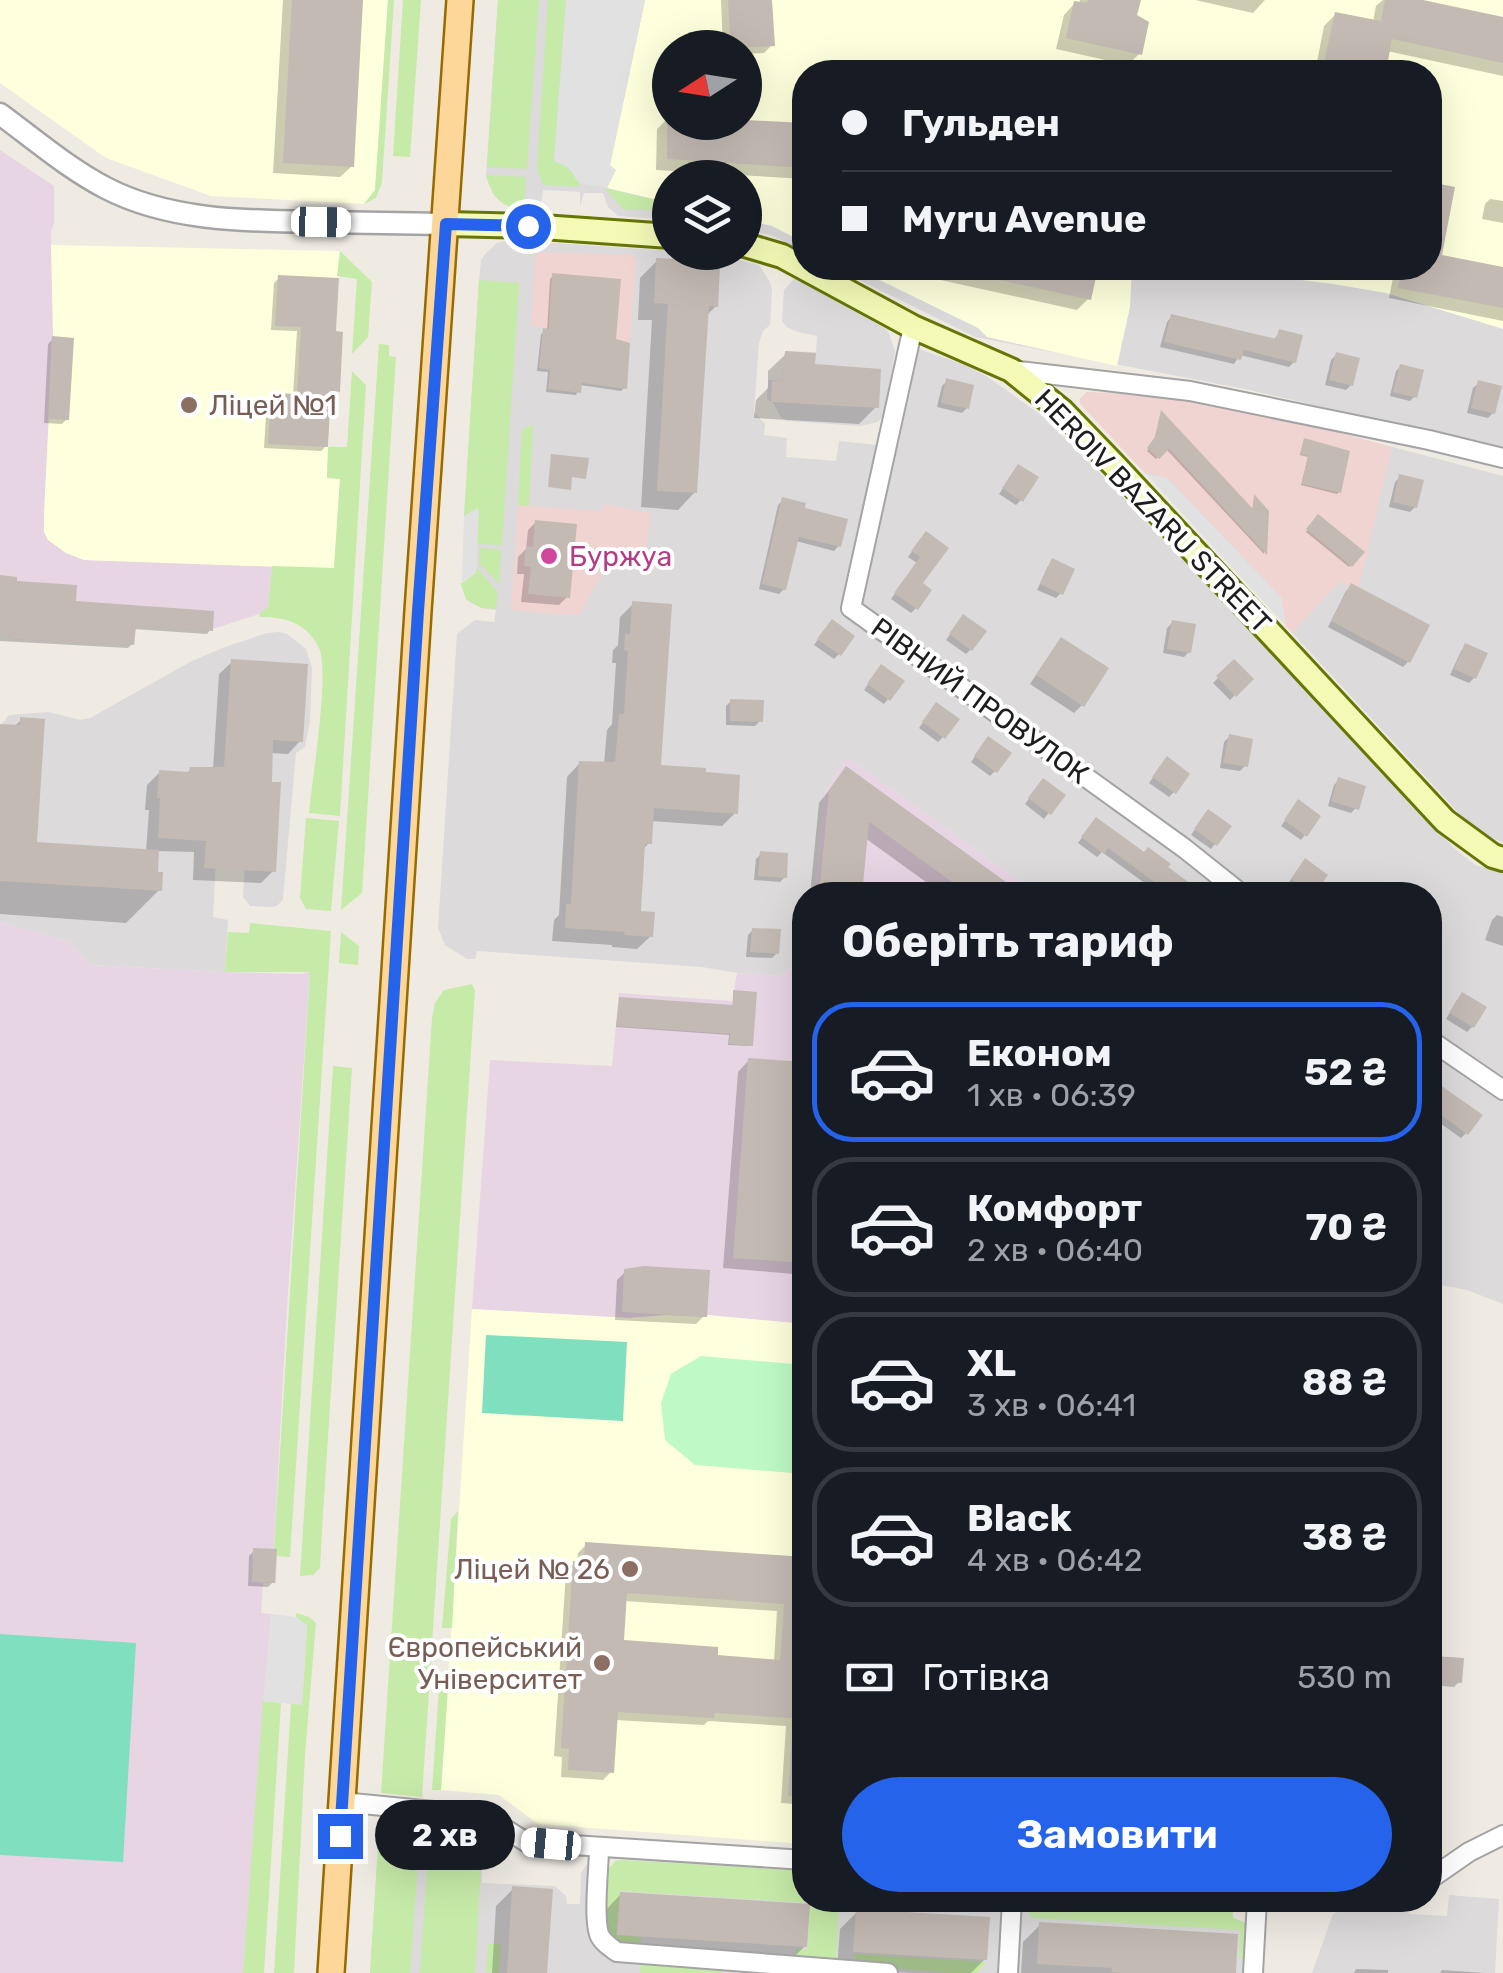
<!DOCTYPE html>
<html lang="uk">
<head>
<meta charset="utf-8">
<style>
  :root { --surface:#171b24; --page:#20242c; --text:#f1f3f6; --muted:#9ea1a6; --line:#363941; --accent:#2563eb }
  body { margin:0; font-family:Rubik,sans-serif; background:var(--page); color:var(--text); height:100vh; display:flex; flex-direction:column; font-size:38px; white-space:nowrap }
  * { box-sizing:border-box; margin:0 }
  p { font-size:32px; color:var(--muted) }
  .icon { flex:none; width:55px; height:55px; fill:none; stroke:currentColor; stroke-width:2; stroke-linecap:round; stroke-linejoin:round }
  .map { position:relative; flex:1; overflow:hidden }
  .details { position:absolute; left:792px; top:882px; width:650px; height:1030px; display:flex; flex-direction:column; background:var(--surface); border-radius:40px; box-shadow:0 10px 40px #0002 }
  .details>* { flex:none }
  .guide { position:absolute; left:792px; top:60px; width:650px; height:220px; border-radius:40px; box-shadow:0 10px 40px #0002; display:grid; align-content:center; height:220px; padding:0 50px; background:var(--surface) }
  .needle { width:65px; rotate:258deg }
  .buttons { position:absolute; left:652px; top:30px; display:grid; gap:20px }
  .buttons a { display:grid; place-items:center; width:110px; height:110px; border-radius:50%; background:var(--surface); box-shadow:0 10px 40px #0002; font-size:50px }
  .end { position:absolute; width:45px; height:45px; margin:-22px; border:12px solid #2563eb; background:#fff; box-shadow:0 0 0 5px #fff }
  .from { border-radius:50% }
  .bubble { position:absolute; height:70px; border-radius:35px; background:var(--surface); box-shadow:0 10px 40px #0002; font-size:32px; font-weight:700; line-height:70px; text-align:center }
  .car { position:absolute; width:30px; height:60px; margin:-30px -15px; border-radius:12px; box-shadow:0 0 8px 2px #0007; background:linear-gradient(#fff 24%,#345 0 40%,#fff 0 76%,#345 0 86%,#fff 0) }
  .guide b { display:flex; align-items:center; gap:35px; height:95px; font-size:38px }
  .guide b+b { border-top:2px solid var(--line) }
  .guide i { width:25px; height:25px; background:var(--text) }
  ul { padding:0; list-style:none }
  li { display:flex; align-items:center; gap:30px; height:140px; margin:0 20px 15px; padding:0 30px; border:5px solid var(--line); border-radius:40px }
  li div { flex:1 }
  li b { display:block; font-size:38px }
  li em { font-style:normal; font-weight:700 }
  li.current { border-color:var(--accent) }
  li>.icon { width:90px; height:90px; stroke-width:1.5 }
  h2 { padding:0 50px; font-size:45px; line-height:120px }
  .pay { display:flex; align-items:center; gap:25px; height:110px; padding:0 50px; font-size:38px }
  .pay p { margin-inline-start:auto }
  .primary-button { display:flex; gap:20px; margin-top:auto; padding:20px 50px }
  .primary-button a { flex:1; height:115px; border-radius:60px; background:var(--accent); color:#fff; font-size:40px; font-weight:700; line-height:115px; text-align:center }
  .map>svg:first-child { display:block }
</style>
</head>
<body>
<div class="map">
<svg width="1503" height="1973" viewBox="0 0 1503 1973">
  <rect width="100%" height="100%" fill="#efebe3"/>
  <!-- residential -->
  <g fill="#dcdada" fill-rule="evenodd">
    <path d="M498,0H1503V449L1250,390L975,337L835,268H1430V72H805V252L773,236L745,229V178H670V220L618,216L608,207L603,193H584L580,206V192L543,190L541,206L536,211L513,209L500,201L493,194L486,175ZM670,48H745V122H670Z"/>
    <path d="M509,240L717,254L759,265L770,282L772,290L770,325L763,331L759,343L754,412L765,424L764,435L787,438L786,457L836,461L839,441L898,447L919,349L962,364L985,375L1041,415L1113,486L1455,849L1475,865L1503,873V1304L1467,1290L1430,1283V895H1039L847,757L825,793L815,895H805V968L791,967L781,976L737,973L702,967L477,951L475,959H467L445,945L438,928L457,634L475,620L494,622L496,610L482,608L471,603L466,599L461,584L476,573L479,510L477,509L464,516L479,280L481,260L484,255L497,243Z"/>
    <path d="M795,278L888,330L895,352L884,415L878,422L860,426L786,421L780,416L774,404L767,399L768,380L783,381L785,351L816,352L817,336L798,332L787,327L782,321L784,290Z"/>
    <path d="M1087,392L1216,405L1305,424L1503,476V842L1486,836L1468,823L1286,626L1281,597L1145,473L1084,408L1080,404V399Z"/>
    <path d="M279,632L287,634L306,649L312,668L310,721L305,747L296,753L283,899L277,906L272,907L250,906L243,897L245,862L216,860L213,917L228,920L225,972L91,965L67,941L0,922V726L9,715L49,712L80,720L90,718L192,661L225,647L267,633Z"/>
    <path d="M380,1815L421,1821L470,1835L477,1839L482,1849V1883L555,1886L566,1896L567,1904H580L581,1873L586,1865L589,1864L594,1868L609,1869L615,1861L621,1860L805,1871V1900H1233V1918L1251,1925L1248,1973H370Z"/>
    <path d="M1449,1895L1499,1899L1495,1973H1312L1333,1914L1360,1900L1406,1902L1409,1914L1447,1916Z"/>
  </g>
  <!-- commercial -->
  <g fill="#f0d4d2">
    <path d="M538,252L631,255L636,260L630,343L595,333L531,326L535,257Z"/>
    <path d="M1087,392L1164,395L1305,424L1392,447L1358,591L1340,582L1292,633L1286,626L1281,597L1168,478L1145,473L1084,408L1080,404V399Z"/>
    <path d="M605,504L651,513L643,568L627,566L605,568L580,614L572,615L511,610L518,505L601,511Z"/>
  </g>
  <!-- industrial -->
  <g fill="#e8d5e4">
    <path d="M0,150L54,186V223L51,232L53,332L44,532L84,560L272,566L268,607L259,614L213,629V631L136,626L134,645L10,639L9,635H0Z"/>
    <path d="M847,757L1039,895H815L825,793Z"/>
    <path d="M0,922L67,941L91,965L225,972L300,974L310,972L286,1323L274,1548L277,1549L276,1583H263L261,1613L271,1614L243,1973H0Z"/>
    <path d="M791,967L805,968V1324L708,1315L707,1317L666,1315L629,1318L472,1309L490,1060L612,1066L619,993L732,1001L737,973L781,976Z"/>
  </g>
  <!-- education -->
  <g fill="#feffdc" fill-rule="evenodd">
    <path d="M0,0H388L375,190L364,204L211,196L106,158L0,83Z"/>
    <path d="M645,0H1503V329L1386,293L1333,284L1208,268H1430V72H805V243L772,226L745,220V178H670V203L607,188L615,170L610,165ZM670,48H745V122H670Z"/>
    <path d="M51,245L340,251L336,331L343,332L340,392H331L327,477L340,478L334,569L84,560L66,553L48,540L44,532V513L53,332Z"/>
    <path d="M855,268H1132L1130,307L1117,366L987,337L978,328Z"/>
    <path d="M472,1309L629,1318L666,1315L706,1317L707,1315L805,1324V1844L538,1824L499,1795L441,1790Z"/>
  </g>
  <!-- grass -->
  <g fill="#c6eaa8">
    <path d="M388,0H394L382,182L376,198L364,204L375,190Z"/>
    <path d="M403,0H421L410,157L393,156Z"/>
    <path d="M498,0H539L527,169L487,167Z"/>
    <path d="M548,0H566L554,160C566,164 576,174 580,187L543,185L537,169Z"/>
    <path d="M486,175L526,177L524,210C502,208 491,196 486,175Z"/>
    <path d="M604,188L670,203V206L662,210L623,209Z"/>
    <path d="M340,251L372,282L368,337L352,354L357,279L337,276Z"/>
    <path d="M479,280L519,283L502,545L477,544L478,509L464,516Z"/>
    <path d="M379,344L389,345V356L396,357L362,893L341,910Z"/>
    <path d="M352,371L366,385L340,816L309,813C312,780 330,673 319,648C308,624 285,616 260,617L259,614L268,607L272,566L334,568L340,479L327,478L328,447H347Z"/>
    <path d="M533,425L529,506L518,505L522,429Z"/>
    <path d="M480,548L501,550L499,584L479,563Z"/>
    <path d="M476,567L498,592L496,609L482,608L466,599L461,584L476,573Z"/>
    <path d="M306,818L339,821L331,911L306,909L300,898Z"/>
    <path d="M250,923L331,931L290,1557L277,1556V1550L274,1549L310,972H225L228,932L249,933Z"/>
    <path d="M341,932L359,946L358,965L339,963Z"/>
    <path d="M472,984L475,990L422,1797L381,1793L432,1018L435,1003L444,990Z"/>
    <path d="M333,1066L352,1068L323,1514L320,1568L313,1575L300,1576Z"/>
    <path d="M458,1511L452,1628H442L451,1519Z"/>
    <path d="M296,1613L309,1617L316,1623L305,1755L294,1973H274L291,1704H302L307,1628L296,1617Z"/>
    <path d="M440,1673L449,1674L441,1790H432Z"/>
    <path d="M263,1701L281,1703L264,1973H243Z"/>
    <path d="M380,1815L421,1821L410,1973H370Z"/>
    <path d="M430,1823C449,1828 473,1830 482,1849L475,1973H420Z"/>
    <path d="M621,1860L805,1871V1900H839L836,1963L796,1960L797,1949H808L810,1903L620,1891L616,1935L641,1937L640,1949L622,1947L605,1934L604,1875L615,1861Z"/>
    <path d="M1027,1900H1233V1918L1251,1925L1248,1973H1242L1243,1959L1239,1958L1240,1930L1030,1918Z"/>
    <path d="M488,1944H501L499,1973L486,1972Z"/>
    <path d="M853,1954L986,1962L977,1973H950L860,1965Z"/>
    <path d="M641,1960L723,1965L722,1973H640Z"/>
  </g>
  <!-- park -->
  <path fill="#bffac6" d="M701,1356L805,1365V1474L695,1465L665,1440L661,1403L671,1374Z"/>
  <!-- pitch -->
  <g fill="#80dfbe">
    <path d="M486,1335L627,1342L623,1421L482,1413Z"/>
    <path d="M0,1634L136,1643L123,1862L0,1855Z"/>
  </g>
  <!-- parking -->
  <g fill="#e1e1e1">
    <path d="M566,0H645L610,165L616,170L607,188L579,183L568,167L554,161Z"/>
    <path d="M1145,473L1167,478L1281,597L1286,626Z"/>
    <path d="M477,508L479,510L476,573L462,582L464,516Z"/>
    <path d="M271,1614L296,1617L307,1625L302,1705L263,1701Z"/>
  </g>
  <!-- shadow -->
  <g fill="#0003" fill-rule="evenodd">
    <path d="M283,0H361L352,166L340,177L273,173Z"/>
    <path d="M721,0H770L772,45L764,53L745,54V48H723Z"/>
    <path d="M1080,0H1138L1134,16L1139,54L1128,65L1056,49L1064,15L1075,3L1079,4Z"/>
    <path d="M1195,0H1265L1253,13Z"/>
    <path d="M1383,0H1411L1503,19V76L1387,51L1383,72H1315L1324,26L1336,14L1373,22L1376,6Z"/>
    <path d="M668,118H670V122L805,126V179L656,170L657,129Z"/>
    <path d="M1430,184L1439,257L1503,270V321L1389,298L1395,268H1430Z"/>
    <path d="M1490,199L1503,201V223L1482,219L1485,204Z"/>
    <path d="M657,261L716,306L706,316L695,492L678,510L641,507L652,320H638L640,278Z"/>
    <path d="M896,268H1096L1088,299L1077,310L895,270Z"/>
    <path d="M553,276L614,341L624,388L621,391L580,385L576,395L546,392L548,372L537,371L541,334L547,331L550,279Z"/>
    <path d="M279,278L334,334L337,391L332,396H329L326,446L321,451L264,448L267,400L272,395L293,396L297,331L271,330L274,283Z"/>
    <path d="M1172,316L1273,341L1280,332L1294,362L1289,367L1240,355L1234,364L1160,347L1167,322Z"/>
    <path d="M53,339L67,419L62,424L44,423L48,344Z"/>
    <path d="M786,354L876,407L859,424L754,418L756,400L768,388V371Z"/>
    <path d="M1336,355L1351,385L1346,390L1325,385L1331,360Z"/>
    <path d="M1401,366L1415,396L1410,401L1390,396L1396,371Z"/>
    <path d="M947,381L967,408L962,413L937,407L942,386Z"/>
    <path d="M1479,383L1493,413L1488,418L1467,413L1473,388Z"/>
    <path d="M1161,414L1252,512L1254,498L1267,512L1264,554L1166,449L1156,459L1147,451L1154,441Z"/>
    <path d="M1304,441L1339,492L1337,494L1301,485L1308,457L1300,455Z"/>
    <path d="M1014,472L1021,500L1016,505L999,494Z"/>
    <path d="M1400,477L1415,507L1410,512L1389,507L1395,482Z"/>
    <path d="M783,500L802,510L839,545L834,551L796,541L784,589L779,594L759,589L778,505Z"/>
    <path d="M1318,518L1361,552L1349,567L1306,532Z"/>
    <path d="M536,522L567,597L559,605L521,602L524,574H517L518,557L526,549L528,530Z"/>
    <path d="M921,539L920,584L916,608L911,613L891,599L917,563L908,557Z"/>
    <path d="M1053,561L1061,593L1056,598L1037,590L1048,566Z"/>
    <path d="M0,578L73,603L210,630L207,634L133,629L132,644L128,648L0,641Z"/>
    <path d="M1351,586L1408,662L1403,667L1328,627L1346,591Z"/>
    <path d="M633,604L658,768L736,812L722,826L651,821L649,843L642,850L638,914L651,936L637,949L612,947V945L552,941L554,920L559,915L567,777L580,763L604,764L607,730L612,724L616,663H612L613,650L618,645L620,617Z"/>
    <path d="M959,622L971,649L966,654L946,640Z"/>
    <path d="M1172,623L1189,652L1184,657L1163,653L1167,628Z"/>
    <path d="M827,627L839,654L834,659L814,645Z"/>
    <path d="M1466,646L1474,678L1469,683L1450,675L1461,651Z"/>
    <path d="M1054,648L1082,705L1074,713L1030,684Z"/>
    <path d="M232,662L300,741L288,754L270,753L273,871L261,883L193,880L194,852L157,851L159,890L126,923L0,914V726L14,727L21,720L34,845L146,852L149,810H145L147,785L160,772L186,774L191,769H213L219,674Z"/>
    <path d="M1234,662L1250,679L1230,700L1213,683Z"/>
    <path d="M877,672L888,699L884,704L864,690Z"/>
    <path d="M731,701L760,721L755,726L726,725V706Z"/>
    <path d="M932,710L943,737L938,742L919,728Z"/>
    <path d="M1229,737L1245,766L1240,771L1220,768L1224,742Z"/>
    <path d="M984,744L995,771L990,776L971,762Z"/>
    <path d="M1162,765L1174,792L1169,797L1149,783Z"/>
    <path d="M846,769L1020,895H944L865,838L859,895H810L819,803Z"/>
    <path d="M1339,780L1356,808L1351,813L1328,806L1334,785Z"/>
    <path d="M1038,786L1062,796L1044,819L1025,804Z"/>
    <path d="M1294,808L1305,835L1301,840L1281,826Z"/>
    <path d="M1204,817L1215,844L1211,849L1191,835Z"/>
    <path d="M1091,825L1165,868L1202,895H1161L1102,852L1097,857L1078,843Z"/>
    <path d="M761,854L785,877L780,882L754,880L756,859Z"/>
    <path d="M1300,866L1325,876L1311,895H1302L1287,885Z"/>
    <path d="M1497,915L1503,917V946L1485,940L1492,920Z"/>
    <path d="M753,930L777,953L772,958L746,957L748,935Z"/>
    <path d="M805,946V989H801Z"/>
    <path d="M734,993L750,1045L749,1046L728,1045L729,1035L616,1027L620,1000L732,1008Z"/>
    <path d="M1457,1000L1472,1027L1467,1032L1446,1019Z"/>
    <path d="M749,1060L805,1065V1275L723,1268L738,1072Z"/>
    <path d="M1430,1080L1466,1133L1461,1138L1430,1116Z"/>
    <path d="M626,1271L704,1316L696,1324L615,1320L617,1280Z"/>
    <path d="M586,1545L805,1560V1805L781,1803L786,1726L708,1721L704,1725L615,1720L611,1772L603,1780L561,1777L562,1757L554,1756L566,1572L574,1564H577L578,1553ZM624,1601L777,1611L774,1662L715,1658L621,1642Z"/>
    <path d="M254,1551L273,1582L268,1587L248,1586L249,1556Z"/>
    <path d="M1435,1659L1459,1682L1454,1687L1430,1685V1664Z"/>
    <path d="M513,1889L545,1973H492L496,1906Z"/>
    <path d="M621,1894L805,1946L788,1963L601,1951L604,1912Z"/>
    <path d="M857,1912L985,1959L971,1973H910L837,1968L840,1929Z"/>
    <path d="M1040,1925L1234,1973H1021L1023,1942Z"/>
    <path d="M1356,1969L1388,1970V1973H1354Z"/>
    <path d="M1442,1970L1484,1973H1440Z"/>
  </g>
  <!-- building -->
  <g fill="#c3bab3" fill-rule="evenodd">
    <path d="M292,0H363L354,167L283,163Z"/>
    <path d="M728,0H772L775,46L731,48Z"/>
    <path d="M1088,0H1141L1137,15L1149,22L1142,55L1066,38L1074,1L1087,3Z"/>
    <path d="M1385,0H1423L1503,17V63L1392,39L1386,72H1322L1335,12L1381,21Z"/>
    <path d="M745,120L805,123V168L667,159V122H745Z"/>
    <path d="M1430,182L1455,187L1442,255L1503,267V308L1398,288L1402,268H1430Z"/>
    <path d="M656,258L709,261L708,266H720L718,307L709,306L697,493L657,491L668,304L654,303Z"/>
    <path d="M978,268H1098L1091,300L977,275Z"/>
    <path d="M552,273L621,279L616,339L630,343L627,389L582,383L581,393L548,389L550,370L539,368L543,328L549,329Z"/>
    <path d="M278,275L339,278L336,331L343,332L340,392L331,391L328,447L268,444L271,393L297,394L301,327L275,326Z"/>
    <path d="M1171,314L1276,339L1279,329L1303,335L1296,363L1244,350L1241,360L1164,342Z"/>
    <path d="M52,336L74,338L69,420L48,419Z"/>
    <path d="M785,351L816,353L815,364L881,369L879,408L771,402L772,381H783Z"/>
    <path d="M1336,352L1360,358L1353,386L1329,380Z"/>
    <path d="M1400,364L1424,370L1417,398L1393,392Z"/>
    <path d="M946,378L974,385L969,409L941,403Z"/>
    <path d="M1478,380L1502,386L1495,414L1471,408Z"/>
    <path d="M1161,410L1253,509L1254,494L1269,511L1267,555L1169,449L1159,459L1147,448L1155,437Z"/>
    <path d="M1304,438L1350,451L1341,493L1302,484L1308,456L1300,454Z"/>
    <path d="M551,454L589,458L586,479L572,477L571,490L548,487Z"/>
    <path d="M1018,464L1039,477L1023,502L1002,488Z"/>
    <path d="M1399,474L1424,480L1417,508L1393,502Z"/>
    <path d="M782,497L806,503L805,508L848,519L841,547L799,537L786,590L762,584Z"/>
    <path d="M1318,514L1365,552L1352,567L1306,529Z"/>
    <path d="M535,520L577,524L570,598L528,594L531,567L524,566L526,546L533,547Z"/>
    <path d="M926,531L949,548L923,583L932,590L918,610L894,593L920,557L911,551Z"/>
    <path d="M1052,558L1075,569L1063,595L1040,584Z"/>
    <path d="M0,575L17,577V581L77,585L76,601L214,611L213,631L136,626L134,645L10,639V635H0Z"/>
    <path d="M1351,583L1430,625L1410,663L1331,621Z"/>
    <path d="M632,601L672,604L661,765L706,768V772L740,775L738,814L654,808L652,844H645L641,911L655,912L653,937L624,935L625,932L565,928L566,904H571L579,761L615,762L619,714H624L628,651L624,650L625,634H630Z"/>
    <path d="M963,614L987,631L972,651L949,634Z"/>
    <path d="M832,619L855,636L841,656L817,639Z"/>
    <path d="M1172,620L1196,624L1191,653L1167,649Z"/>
    <path d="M1061,637L1109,668L1084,707L1036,675Z"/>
    <path d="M1465,643L1488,653L1476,679L1454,669Z"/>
    <path d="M231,659L308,664L303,742L273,740L272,782H281L276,872L204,868L206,841L158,838L160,798H157L159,770L189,772L190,767H224Z"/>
    <path d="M1234,659L1254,679L1236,697L1216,676Z"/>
    <path d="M881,664L905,681L890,701L867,684Z"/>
    <path d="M730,699L764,700L763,722L730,721Z"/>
    <path d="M936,702L960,719L945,739L922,722Z"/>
    <path d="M20,717L45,719L37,842L159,850L158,872H163L162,891L0,881V724L20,725Z"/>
    <path d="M1229,734L1253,739L1248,767L1223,763Z"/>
    <path d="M988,736L1012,753L997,773L974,756Z"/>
    <path d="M1167,756L1190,774L1176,794L1152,777Z"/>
    <path d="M846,766L1024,895H970L869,822L862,895H819L829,790Z"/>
    <path d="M1338,777L1366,786L1359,810L1331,801Z"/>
    <path d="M1043,778L1066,795L1051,815L1028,798Z"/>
    <path d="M1298,799L1321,816L1307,837L1284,820Z"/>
    <path d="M1208,809L1232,826L1217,846L1194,829Z"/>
    <path d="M1096,817L1144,852L1148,847L1171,864L1168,867L1206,895H1172L1108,848L1104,854L1081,837Z"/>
    <path d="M760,851L788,853L787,878L758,876Z"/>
    <path d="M1305,858L1328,875L1314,895L1291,879Z"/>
    <path d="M752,928L781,929L779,954L750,952Z"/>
    <path d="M733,990L757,992L753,1046L729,1044L730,1034L616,1026L619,997L733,1005Z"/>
    <path d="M1462,992L1487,1007L1474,1028L1449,1013Z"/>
    <path d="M748,1058L805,1062V1263L733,1258Z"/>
    <path d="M1430,1078L1483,1115L1468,1135L1430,1107Z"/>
    <path d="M644,1266L710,1270L707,1317L622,1312L624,1269Z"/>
    <path d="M585,1542L805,1557V1719L715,1713L714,1718L618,1712L614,1773L568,1770L569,1749L561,1748L573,1561L584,1562ZM627,1593L784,1604L780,1660L718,1655V1647L624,1640Z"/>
    <path d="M253,1548L277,1549L275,1583L252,1582Z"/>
    <path d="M1434,1656L1464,1658L1462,1683L1433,1681Z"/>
    <path d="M792,1737L805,1738V1797L788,1796Z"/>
    <path d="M512,1886L553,1889L547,1973H507Z"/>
    <path d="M620,1892L810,1904L807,1947L617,1935Z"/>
    <path d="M856,1909L990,1917L987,1960L853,1952Z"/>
    <path d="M1039,1922L1238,1934L1236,1973H1121L1111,1972L1112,1968L1037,1964Z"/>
  </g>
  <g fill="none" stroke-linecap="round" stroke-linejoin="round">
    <defs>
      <g id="minor">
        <path d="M913,327L851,608L1184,848L1243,895"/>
        <path d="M1012,370L1190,391L1429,440L1503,458"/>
        <path d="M1430,1040L1503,1090"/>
        <path d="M342,1802L485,1816L526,1842L805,1860"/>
        <path d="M599,1848C599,1869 593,1915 599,1934C602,1942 610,1947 617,1952L888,1973"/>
        <path d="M1430,1879L1469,1852L1503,1835"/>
        <path d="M1008,1973L1012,1900"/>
        <path d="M1253,1973L1257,1900"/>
      </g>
      <path id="tertiary" d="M0,114C34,139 69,169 106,188C169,221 247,221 316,222C359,223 402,223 446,224"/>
      <g id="secondary">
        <path d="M446,224L528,226L670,236"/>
        <path d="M745,245L782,256L913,327L1011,370L1062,411L1116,467L1445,821L1493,856L1503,859"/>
      </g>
      <path id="primary" d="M331,1973L418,611L460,0"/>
    </defs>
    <!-- minor casing -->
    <use href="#minor" stroke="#a4a4a4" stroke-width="22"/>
    <!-- tertiary casing -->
    <use href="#tertiary" stroke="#a4a4a4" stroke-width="25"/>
    <!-- secondary casing -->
    <use href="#secondary" stroke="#657603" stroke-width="28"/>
    <!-- primary casing -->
    <use href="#primary" stroke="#976b00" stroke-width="30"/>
    <!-- minor -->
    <use href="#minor" stroke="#fff" stroke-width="18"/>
    <!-- tertiary -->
    <use href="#tertiary" stroke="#fff" stroke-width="20"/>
    <!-- secondary -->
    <use href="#secondary" stroke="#f4fab6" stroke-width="22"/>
    <!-- primary -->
    <use href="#primary" stroke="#fdd69a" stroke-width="25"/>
  </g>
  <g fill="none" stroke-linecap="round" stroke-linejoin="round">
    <!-- route -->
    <path stroke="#2563eb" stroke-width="12" d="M340,1836L418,611L446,224L528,226"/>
  </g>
  <!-- markers -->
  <g fill="#8d6e63" stroke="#fff" stroke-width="4">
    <circle cx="189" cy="405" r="10"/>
    <circle cx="630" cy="1569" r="10"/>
    <circle cx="602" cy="1663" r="10"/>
  </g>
  <circle fill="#d1479c" stroke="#fff" stroke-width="4" cx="549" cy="556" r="10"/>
  <g text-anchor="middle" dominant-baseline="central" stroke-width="8" stroke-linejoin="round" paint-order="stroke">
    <!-- education labels -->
    <g font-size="28" fill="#785e54" stroke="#fff" text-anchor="end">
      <text x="209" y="405" text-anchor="start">Ліцей №1</text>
      <text x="610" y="1569">Ліцей № 26</text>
      <text x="582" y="1647">Європейський<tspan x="582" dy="32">Університет</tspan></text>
    </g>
    <!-- street labels -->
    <g font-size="28" fill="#1d1d1d" stroke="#fff">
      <text transform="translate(1153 511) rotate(46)">HEROIV BAZARU STREET</text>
      <text transform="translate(980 701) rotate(36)">РІВНИЙ ПРОВУЛОК</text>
    </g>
    <!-- hotel labels -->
    <g font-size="28" fill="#b23c85" stroke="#fff" text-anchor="start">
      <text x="569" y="556">Буржуа</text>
    </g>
  </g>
</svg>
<div class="buttons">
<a><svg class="needle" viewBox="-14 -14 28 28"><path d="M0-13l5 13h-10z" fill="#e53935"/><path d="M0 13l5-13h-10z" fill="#9ea1a6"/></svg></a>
<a><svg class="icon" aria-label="layers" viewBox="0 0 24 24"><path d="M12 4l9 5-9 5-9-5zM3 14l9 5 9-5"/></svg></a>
</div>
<i class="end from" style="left:528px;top:226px"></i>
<i class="end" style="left:340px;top:1836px"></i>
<div class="bubble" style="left:375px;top:1800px;width:140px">2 хв</div>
<i class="car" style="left:321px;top:222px;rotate:91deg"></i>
<i class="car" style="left:551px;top:1844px;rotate:275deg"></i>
<div class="guide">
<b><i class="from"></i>Гульден</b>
<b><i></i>Myru Avenue</b>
</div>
<section class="details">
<h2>Оберіть тариф</h2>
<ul>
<li class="current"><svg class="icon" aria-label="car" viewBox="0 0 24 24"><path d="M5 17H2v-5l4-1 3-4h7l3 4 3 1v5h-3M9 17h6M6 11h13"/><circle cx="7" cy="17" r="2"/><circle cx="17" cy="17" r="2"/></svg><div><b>Економ</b><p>1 хв · 06:39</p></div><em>52 ₴</em></li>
<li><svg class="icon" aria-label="car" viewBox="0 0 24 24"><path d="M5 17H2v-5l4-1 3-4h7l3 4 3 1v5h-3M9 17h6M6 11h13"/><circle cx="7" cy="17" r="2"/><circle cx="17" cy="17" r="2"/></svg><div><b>Комфорт</b><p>2 хв · 06:40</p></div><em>70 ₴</em></li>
<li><svg class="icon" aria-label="car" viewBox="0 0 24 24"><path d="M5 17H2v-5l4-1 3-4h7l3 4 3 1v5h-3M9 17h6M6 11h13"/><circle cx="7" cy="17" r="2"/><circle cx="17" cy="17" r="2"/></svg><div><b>XL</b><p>3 хв · 06:41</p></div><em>88 ₴</em></li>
<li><svg class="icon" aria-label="car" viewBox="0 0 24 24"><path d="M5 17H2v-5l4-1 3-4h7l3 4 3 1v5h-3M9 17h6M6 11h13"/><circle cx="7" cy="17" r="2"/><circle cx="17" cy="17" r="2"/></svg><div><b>Black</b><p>4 хв · 06:42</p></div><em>38 ₴</em></li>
</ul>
<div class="pay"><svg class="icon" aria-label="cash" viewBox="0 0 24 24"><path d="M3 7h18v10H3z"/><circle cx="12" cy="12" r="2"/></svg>Готівка<p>530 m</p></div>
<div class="primary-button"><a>Замовити</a></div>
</section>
</div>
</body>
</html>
